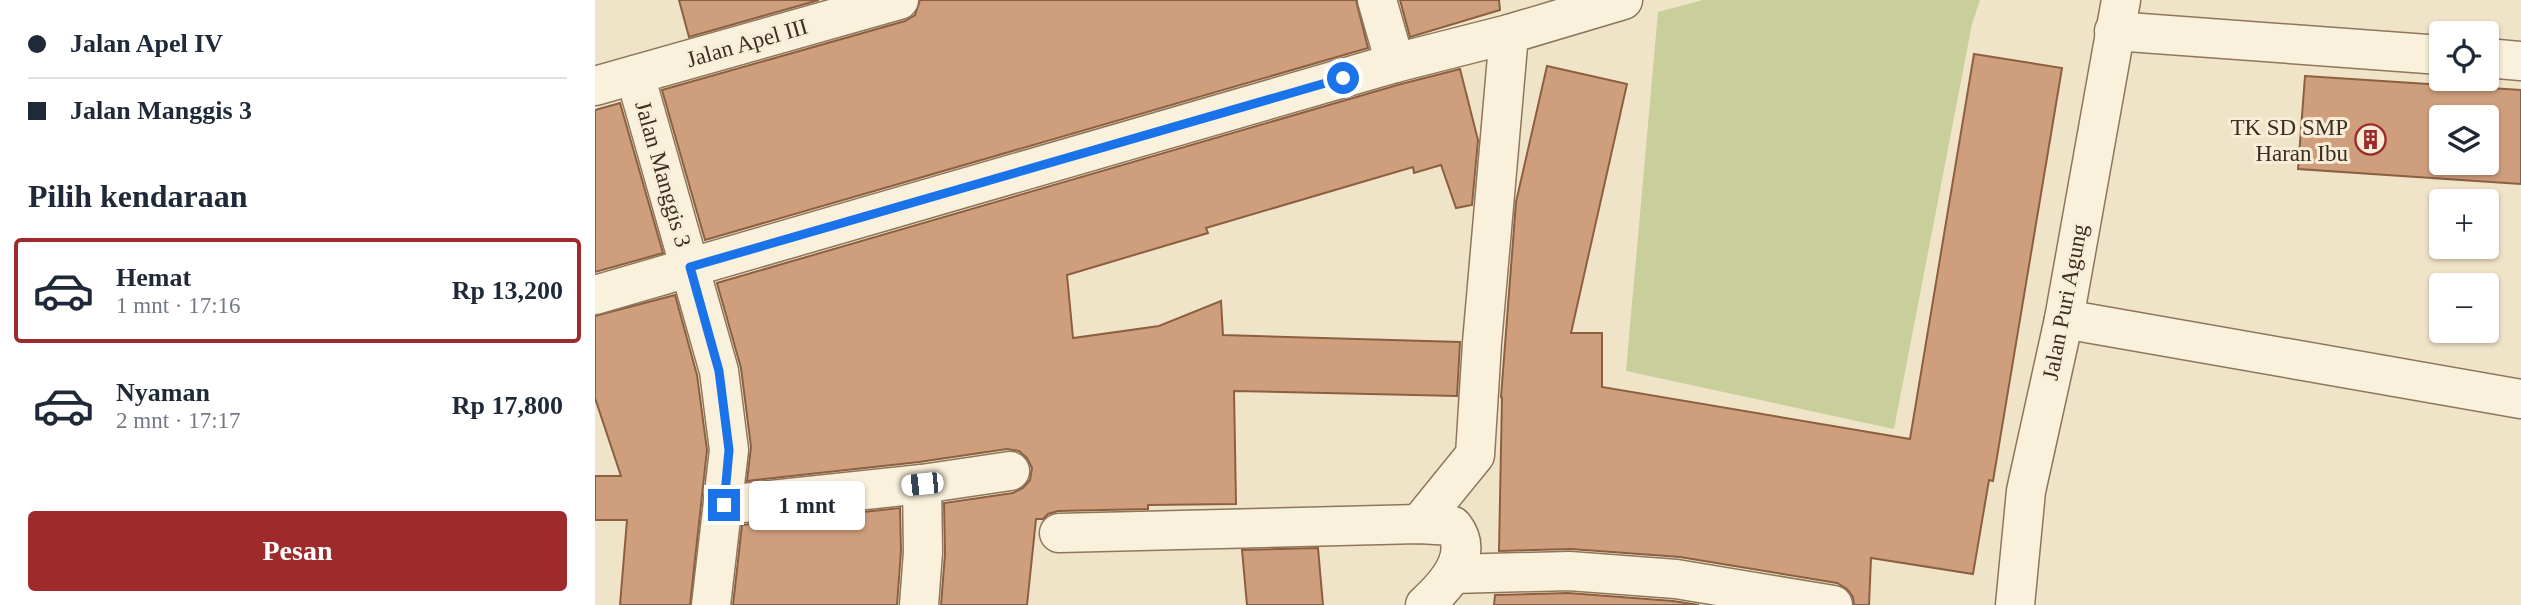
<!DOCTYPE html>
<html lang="id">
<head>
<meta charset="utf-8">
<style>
  :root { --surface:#fff; --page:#f2f2f3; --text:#1f2937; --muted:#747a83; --line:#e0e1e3; --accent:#9e2a2b }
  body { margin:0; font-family:Georgia,serif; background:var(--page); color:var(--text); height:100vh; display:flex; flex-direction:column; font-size:26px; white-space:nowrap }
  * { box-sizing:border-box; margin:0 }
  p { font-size:23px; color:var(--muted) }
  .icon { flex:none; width:38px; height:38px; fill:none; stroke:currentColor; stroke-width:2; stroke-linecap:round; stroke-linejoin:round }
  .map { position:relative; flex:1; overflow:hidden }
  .panel { display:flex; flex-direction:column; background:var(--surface); width:595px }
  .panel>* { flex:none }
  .guide { display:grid; align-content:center; height:154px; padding:0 28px; background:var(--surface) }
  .controls { position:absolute; left:1834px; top:21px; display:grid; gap:14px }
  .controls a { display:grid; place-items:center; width:70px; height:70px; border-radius:7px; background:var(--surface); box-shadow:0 2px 5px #0004; font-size:35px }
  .end { position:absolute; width:32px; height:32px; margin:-16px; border:9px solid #1a73e8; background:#fff; box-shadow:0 0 0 4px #fff }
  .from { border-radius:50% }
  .bubble { position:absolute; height:49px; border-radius:7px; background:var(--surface); box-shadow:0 2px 5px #0004; font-size:23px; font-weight:600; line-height:49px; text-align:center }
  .car { position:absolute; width:21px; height:42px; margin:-21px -10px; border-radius:9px; box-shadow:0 0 5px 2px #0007; background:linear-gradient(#fff 24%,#345 0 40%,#fff 0 76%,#345 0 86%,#fff 0) }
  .guide b { display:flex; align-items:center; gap:24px; height:66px; font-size:26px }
  .guide b+b { border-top:2px solid var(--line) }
  .guide i { width:18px; height:18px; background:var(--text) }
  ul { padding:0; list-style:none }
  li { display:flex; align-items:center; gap:21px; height:105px; margin:0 14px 10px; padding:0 14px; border:4px solid transparent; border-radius:7px }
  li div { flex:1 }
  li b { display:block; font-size:26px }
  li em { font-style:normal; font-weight:600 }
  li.current { border-color:var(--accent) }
  li>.icon { width:63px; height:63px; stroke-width:1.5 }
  h2 { padding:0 28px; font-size:32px; line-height:84px }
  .button { display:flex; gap:14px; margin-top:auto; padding:14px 28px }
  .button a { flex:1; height:80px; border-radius:7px; background:var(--accent); color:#fff; font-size:28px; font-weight:600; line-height:80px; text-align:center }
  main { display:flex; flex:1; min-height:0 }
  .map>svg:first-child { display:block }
</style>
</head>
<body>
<main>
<section class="panel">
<div class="guide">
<b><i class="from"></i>Jalan Apel IV</b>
<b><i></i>Jalan Manggis 3</b>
</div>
<h2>Pilih kendaraan</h2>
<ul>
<li class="current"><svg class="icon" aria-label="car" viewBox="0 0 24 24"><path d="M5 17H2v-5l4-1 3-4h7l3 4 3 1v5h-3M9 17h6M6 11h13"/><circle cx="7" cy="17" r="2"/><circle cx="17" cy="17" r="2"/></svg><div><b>Hemat</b><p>1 mnt · 17:16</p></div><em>Rp 13,200</em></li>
<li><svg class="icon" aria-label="car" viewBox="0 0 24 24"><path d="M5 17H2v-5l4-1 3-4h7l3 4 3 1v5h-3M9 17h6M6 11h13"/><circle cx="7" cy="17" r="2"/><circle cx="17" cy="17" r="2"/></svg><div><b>Nyaman</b><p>2 mnt · 17:17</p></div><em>Rp 17,800</em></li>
</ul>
<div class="button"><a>Pesan</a></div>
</section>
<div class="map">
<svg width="1926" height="605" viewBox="0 0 1926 605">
  <rect width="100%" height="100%" fill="#f0e4c8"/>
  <!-- green -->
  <path fill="#c9cf9b" d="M1108,0H1385L1377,24L1299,429L1031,371L1063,12Z"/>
  <!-- building -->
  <g fill="#cf9f7d" stroke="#8d5f41" stroke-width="2" fill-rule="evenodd">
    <path d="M84,0H224L94,37Z"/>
    <path d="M325,0H761L773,48L110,240L67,90L310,21L320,15Z"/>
    <path d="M805,0H904L905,10L815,37Z"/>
    <path d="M1379,54L1467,68L1398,481L1394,480L1378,574L1276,558L1274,605H1259L1258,597L1252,589L1242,583L1085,557L976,549L904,551L907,398L906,397L921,202L952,66L1032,84L976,333H1007V387L1315,439Z"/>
    <path d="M865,69L883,140L877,205L861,208L846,165L819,173L818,167L611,228L613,233L472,275L478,338L564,326L626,301L628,335L865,342L862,396L639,391L641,504L553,505V509L463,511L453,514L448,519H441L432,605H346L350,554L349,503L418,493L428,488L435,480L437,468L432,458L424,451L412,449L324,462L152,481L156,447L146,368L122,283L806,84Z"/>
    <path d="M1710,76L1926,90V184L1703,169ZM1846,117H1892V163H1846Z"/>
    <path d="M25,103L68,253L0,272V110Z"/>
    <path d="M80,295L102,375L112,450L95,605H25L32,520H0V476H26L0,398V316Z"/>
    <path d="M305,508L306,551L302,605H138L147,525Z"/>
    <path d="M723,548L728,605H652L647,550Z"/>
    <path d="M973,593L1078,601L1104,605H899L900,595Z"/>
  </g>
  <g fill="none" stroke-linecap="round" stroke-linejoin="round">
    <defs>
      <g id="street">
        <path d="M782,0L800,63"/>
        <path d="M1519,31L1846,55"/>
        <path d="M1892,58L1926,61"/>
        <path d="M40,75L124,371L134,450L116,605"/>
        <path d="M0,86L304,0"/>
        <path d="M0,295L800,63L914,34L1028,0"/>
        <path d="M1469,319L1926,399"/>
        <path d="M129,505L327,484L415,471"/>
        <path d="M824,524L880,455L887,343L914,34"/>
        <path d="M464,533L824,524L858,526C880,554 852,585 830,605"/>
        <path d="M858,574L974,571L1081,579L1238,605"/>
        <path d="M324,605L328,552L327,484"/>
        <path d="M1420,605L1431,491L1469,319L1526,0"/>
      </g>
    </defs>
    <!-- street casing -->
    <use href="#street" stroke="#8d765c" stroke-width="41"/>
    <!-- street -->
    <use href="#street" stroke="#faf1dc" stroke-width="38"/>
  </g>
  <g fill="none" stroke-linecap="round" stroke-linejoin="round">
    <!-- route -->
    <path stroke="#1a73e8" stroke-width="9" d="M129,505L134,450L124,371L95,267L748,78"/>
  </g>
  <!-- icons -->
  <defs>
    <symbol id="building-ring" viewBox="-11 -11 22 22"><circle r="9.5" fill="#f7eed8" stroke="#9e2a2b" stroke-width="1.5"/><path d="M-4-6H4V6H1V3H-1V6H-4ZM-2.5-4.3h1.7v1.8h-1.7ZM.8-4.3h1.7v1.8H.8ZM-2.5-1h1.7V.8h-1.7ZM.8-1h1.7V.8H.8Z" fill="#9e2a2b"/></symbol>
  </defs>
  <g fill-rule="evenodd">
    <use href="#building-ring" x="1758" y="122" width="35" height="35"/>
  </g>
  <g text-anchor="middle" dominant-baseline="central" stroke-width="6" stroke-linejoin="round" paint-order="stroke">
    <!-- street labels -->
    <g font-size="23" fill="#3d2e20" stroke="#f7eed8">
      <text transform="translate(152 43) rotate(-16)">Jalan Apel III</text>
      <text transform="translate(68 174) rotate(74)">Jalan Manggis 3</text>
      <text transform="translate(1470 302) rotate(-79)">Jalan Puri Agung</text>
    </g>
    <!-- poi labels -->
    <g font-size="23" fill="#3d2e20" stroke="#f7eed8" text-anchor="end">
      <text x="1753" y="127">TK SD SMP<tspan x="1753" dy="26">Haran Ibu</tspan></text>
    </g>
  </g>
</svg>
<div class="controls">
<a><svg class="icon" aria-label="locate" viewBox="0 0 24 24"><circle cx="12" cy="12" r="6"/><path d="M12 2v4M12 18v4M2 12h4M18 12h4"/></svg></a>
<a><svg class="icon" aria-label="layers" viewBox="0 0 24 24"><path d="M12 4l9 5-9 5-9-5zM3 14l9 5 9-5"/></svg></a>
<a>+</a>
<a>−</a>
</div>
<i class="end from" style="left:748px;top:78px"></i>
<i class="end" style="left:129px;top:505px"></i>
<div class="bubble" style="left:154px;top:481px;width:116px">1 mnt</div>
<i class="car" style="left:327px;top:484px;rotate:264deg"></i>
</div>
</main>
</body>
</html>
